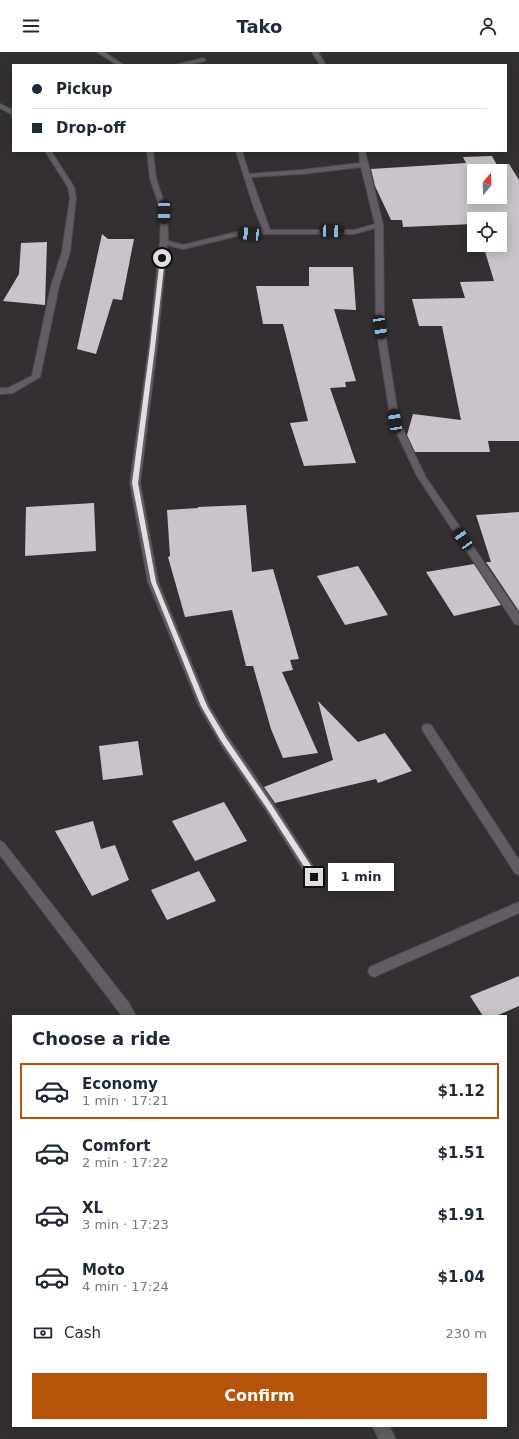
<!DOCTYPE html>
<html lang="en">
<head>
<meta charset="utf-8">
<style>
  :root { --surface:#fff; --page:#f6f6f7; --text:#1f2937; --muted:#747a83; --line:#e0e1e3; --accent:#b45309 }
  body { margin:0; font-family:"DejaVu Sans",sans-serif; background:var(--page); color:var(--text); height:100vh; display:flex; flex-direction:column; font-size:15px; white-space:nowrap }
  * { box-sizing:border-box; margin:0 }
  p { font-size:13px; color:var(--muted) }
  .icon { flex:none; width:22px; height:22px; fill:none; stroke:currentColor; stroke-width:2; stroke-linecap:round; stroke-linejoin:round }
  .map { position:relative; flex:1; overflow:hidden }
  .panel { position:absolute; left:12px; top:963px; width:495px; height:412px; display:flex; flex-direction:column; background:var(--surface); border-radius:0px; box-shadow:0 2px 10px #0003 }
  .panel>* { flex:none }
  .top-card { position:absolute; left:12px; top:12px; width:495px; height:88px; border-radius:0px; box-shadow:0 2px 10px #0003; display:grid; align-content:center; height:88px; padding:0 20px; background:var(--surface) }
  .needle { width:26px; rotate:19deg }
  .tools { position:absolute; left:467px; top:112px; display:grid; gap:8px }
  .tools a { display:grid; place-items:center; width:40px; height:40px; border-radius:0px; background:var(--surface); box-shadow:0 2px 10px #0003; font-size:20px }
  .end { position:absolute; width:18px; height:18px; margin:-9px; border:5px solid #e1dee1; background:#111; box-shadow:0 0 0 2px #111 }
  .from { border-radius:50% }
  .bubble { position:absolute; height:28px; border-radius:0px; background:var(--surface); box-shadow:0 2px 10px #0003; font-size:13px; font-weight:800; line-height:28px; text-align:center }
  .car { position:absolute; width:12px; height:24px; margin:-12px -6px; border-radius:5px; box-shadow:0 0 3px 1px #0007; background:linear-gradient(#222 24%,#8ab4d8 0 40%,#222 0 76%,#8ab4d8 0 86%,#222 0) }
  .top-card b { display:flex; align-items:center; gap:14px; height:38px; font-size:15px }
  .top-card b+b { border-top:1px solid var(--line) }
  .top-card i { width:10px; height:10px; background:var(--text) }
  ul { padding:0; list-style:none }
  li { display:flex; align-items:center; gap:12px; height:56px; margin:0 8px 6px; padding:0 12px; border:2px solid transparent; border-radius:0px }
  li div { flex:1 }
  li b { display:block; font-size:15px }
  li em { font-style:normal; font-weight:800 }
  li.selected { border-color:var(--accent) }
  li>.icon { width:36px; height:36px; stroke-width:1.5 }
  h2 { padding:0 20px; font-size:18px; line-height:48px }
  .pay { display:flex; align-items:center; gap:10px; height:44px; padding:0 20px; font-size:15px }
  .pay p { margin-inline-start:auto }
  .primary-button { display:flex; gap:8px; margin-top:auto; padding:8px 20px }
  .primary-button a { flex:1; height:46px; border-radius:0px; background:var(--accent); color:#fff; font-size:16px; font-weight:800; line-height:46px; text-align:center }
  header { display:flex; justify-content:space-between; align-items:center; height:52px; padding:0 20px; background:var(--surface); font-size:18px; font-weight:800 }
  .map>svg:first-child { display:block }
</style>
</head>
<body>
<header><svg class="icon" aria-label="menu" viewBox="0 0 24 24"><path d="M4 6h16M4 12h16M4 18h16"/></svg>Tako<svg class="icon" aria-label="person" viewBox="0 0 24 24"><circle cx="12" cy="8" r="4"/><path d="M4 21q1-7 8-7t8 7"/></svg></header>
<div class="map">
<svg width="519" height="1387" viewBox="0 0 519 1387">
  <rect width="100%" height="100%" fill="#342f33"/>
  <!-- building -->
  <g fill="#cac4ca" fill-rule="evenodd">
    <path d="M492,104L497,113L509,112L519,128V389H488L490,400H415L407,383L413,362L461,368L442,274H419L412,247L465,246L460,230L494,229L483,193H500V167H474V172L403,175L402,168H391L375,134L371,117L466,111L463,105ZM474,119H500V145H474Z"/>
    <path d="M102,182L108,187H134L122,248L113,247L96,302L77,297Z"/>
    <path d="M47,190L45,253L3,249L19,222L21,191Z"/>
    <path d="M309,215H353L356,258L334,257L356,329L345,330L346,335L330,336L356,411L304,414L290,371L308,369L283,272H263L256,234H309Z"/>
    <path d="M94,451L96,499L25,504L26,455Z"/>
    <path d="M246,453L252,520L273,517L299,607L290,608L293,618L282,620L318,701L283,706L271,677L253,614H246L232,558L185,565L168,505L170,504L167,458L198,456V455Z"/>
    <path d="M519,460V559L486,510H491L476,463Z"/>
    <path d="M474,512L501,553L454,564L426,520Z"/>
    <path d="M358,514L388,563L345,573L317,524Z"/>
    <path d="M318,649L358,690L385,681L412,719L378,731L376,727L275,751L264,735L333,708Z"/>
    <path d="M138,689L143,723L103,728L99,694Z"/>
    <path d="M224,750L247,789L195,809L172,769Z"/>
    <path d="M93,769L101,797L115,793L129,828L92,844L55,779Z"/>
    <path d="M199,819L216,849L167,868L151,838Z"/>
    <path d="M519,924V954L496,964H483L470,944Z"/>
  </g>
  <g fill="none" stroke-linecap="round" stroke-linejoin="round">
    <defs>
      <g id="minor">
        <path d="M97,0H104L124,13H117Z"/>
        <path d="M312,0H318L326,13H320Z"/>
        <path d="M203,6L206,8L205,9L187,13H175Z"/>
        <path d="M0,52L13,58V63L0,56Z"/>
        <path d="M45,99H51L74,135L76,146L70,200L59,234L40,325L13,341L0,342V336H8L32,324L51,234L62,200L70,146L68,135Z"/>
        <path d="M147,99H153L156,126L167,160L168,189L183,193L237,180L263,178L253,153L236,99H242L249,122L302,118L360,111L359,99H365L383,173L384,275L399,369L425,424L519,562V573L515,572L417,424L391,369L376,275L375,176L354,182H267L237,184L183,197L167,193L157,295L140,431L158,530L209,654L228,685L273,751L318,822L320,825L318,828L314,830L310,828L265,757L220,691L199,654L148,530L130,431L149,295L160,190L161,160L150,126ZM361,115L375,172L354,178H270L251,125L302,122Z"/>
        <path d="M427,672L431,673L519,808V823L515,821L423,679L422,676L423,673Z"/>
        <path d="M0,789L4,791L128,950L136,964H122L0,803Z"/>
        <path d="M519,850V861L378,923L374,925L370,923L368,919L370,915Z"/>
        <path d="M372,1374H389L396,1387H379Z"/>
      </g>
    </defs>
    <!-- minor casing -->
    <use href="#minor" stroke="#4e4b4e" stroke-width="2"/>
    <!-- minor -->
    <use href="#minor" fill="#635d63" fill-rule="evenodd"/>
  </g>
  <!-- route -->
  <path fill="#e1dee1" d="M162,205L165,206L155,295L138,431L156,530L207,654L226,686L271,752L317,823V827H312L266,755L221,689L201,654L151,530L132,431L150,295L160,206Z"/>
</svg>
<div class="tools">
<a><svg class="needle" viewBox="-14 -14 28 28"><path d="M0-13l5 13h-10z" fill="#e53935"/><path d="M0 13l5-13h-10z" fill="#747a83"/></svg></a>
<a><svg class="icon" aria-label="locate" viewBox="0 0 24 24"><circle cx="12" cy="12" r="6"/><path d="M12 2v4M12 18v4M2 12h4M18 12h4"/></svg></a>
</div>
<i class="end from" style="left:162px;top:206px"></i>
<i class="end" style="left:314px;top:825px"></i>
<div class="bubble" style="left:328px;top:811px;width:66px">1 min</div>
<i class="car" style="left:164px;top:160px;rotate:181deg"></i>
<i class="car" style="left:332px;top:179px;rotate:92deg"></i>
<i class="car" style="left:250px;top:182px;rotate:276deg"></i>
<i class="car" style="left:380px;top:275px;rotate:171deg"></i>
<i class="car" style="left:395px;top:369px;rotate:351deg"></i>
<i class="car" style="left:463px;top:487px;rotate:326deg"></i>
<div class="top-card">
<b><i class="from"></i>Pickup</b>
<b><i></i>Drop-off</b>
</div>
<section class="panel">
<h2>Choose a ride</h2>
<ul>
<li class="selected"><svg class="icon" aria-label="car" viewBox="0 0 24 24"><path d="M5 17H2v-5l4-1 3-4h7l3 4 3 1v5h-3M9 17h6M6 11h13"/><circle cx="7" cy="17" r="2"/><circle cx="17" cy="17" r="2"/></svg><div><b>Economy</b><p>1 min · 17:21</p></div><em>$1.12</em></li>
<li><svg class="icon" aria-label="car" viewBox="0 0 24 24"><path d="M5 17H2v-5l4-1 3-4h7l3 4 3 1v5h-3M9 17h6M6 11h13"/><circle cx="7" cy="17" r="2"/><circle cx="17" cy="17" r="2"/></svg><div><b>Comfort</b><p>2 min · 17:22</p></div><em>$1.51</em></li>
<li><svg class="icon" aria-label="car" viewBox="0 0 24 24"><path d="M5 17H2v-5l4-1 3-4h7l3 4 3 1v5h-3M9 17h6M6 11h13"/><circle cx="7" cy="17" r="2"/><circle cx="17" cy="17" r="2"/></svg><div><b>XL</b><p>3 min · 17:23</p></div><em>$1.91</em></li>
<li><svg class="icon" aria-label="car" viewBox="0 0 24 24"><path d="M5 17H2v-5l4-1 3-4h7l3 4 3 1v5h-3M9 17h6M6 11h13"/><circle cx="7" cy="17" r="2"/><circle cx="17" cy="17" r="2"/></svg><div><b>Moto</b><p>4 min · 17:24</p></div><em>$1.04</em></li>
</ul>
<div class="pay"><svg class="icon" aria-label="cash" viewBox="0 0 24 24"><path d="M3 7h18v10H3z"/><circle cx="12" cy="12" r="2"/></svg>Cash<p>230 m</p></div>
<div class="primary-button"><a>Confirm</a></div>
</section>
</div>
</body>
</html>
